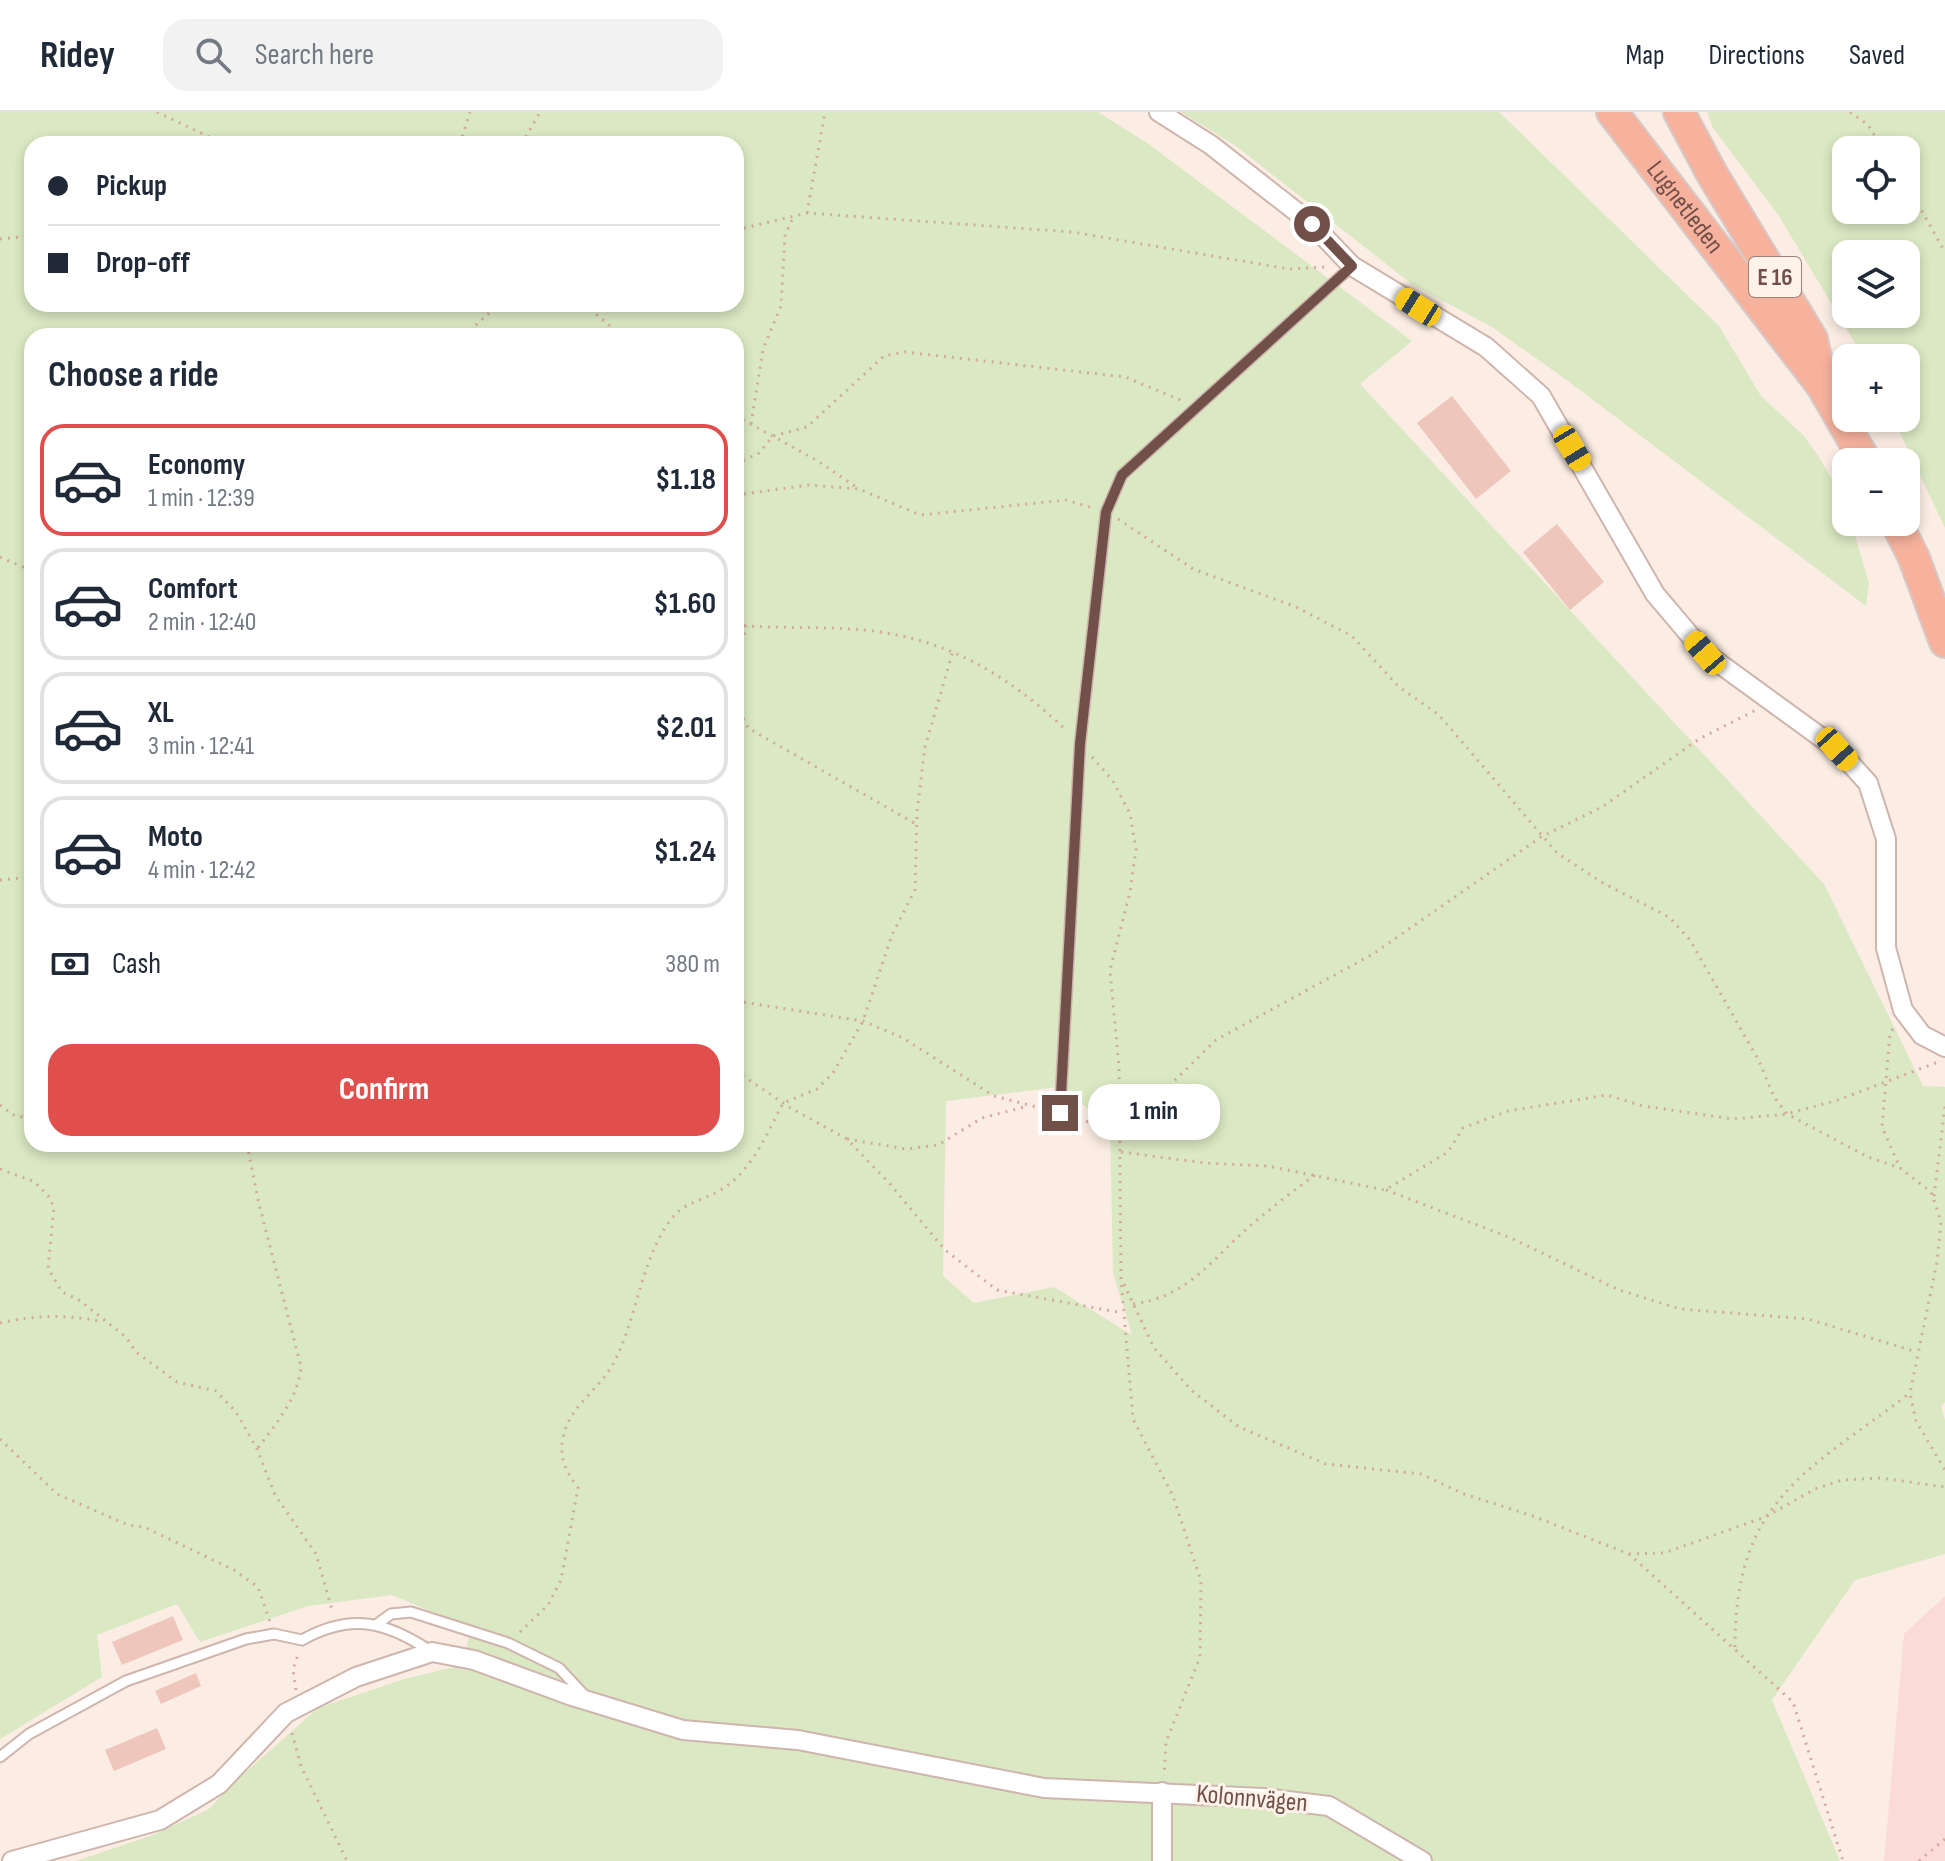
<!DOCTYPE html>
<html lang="en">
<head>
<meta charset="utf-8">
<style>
  :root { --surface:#fff; --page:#f2f2f3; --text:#1f2937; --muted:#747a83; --line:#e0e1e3; --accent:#e14f4d }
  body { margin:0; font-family:"Sofia Sans Condensed",sans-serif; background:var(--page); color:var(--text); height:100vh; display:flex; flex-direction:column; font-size:30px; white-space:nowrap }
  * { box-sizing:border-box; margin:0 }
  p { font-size:26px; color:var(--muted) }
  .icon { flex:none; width:44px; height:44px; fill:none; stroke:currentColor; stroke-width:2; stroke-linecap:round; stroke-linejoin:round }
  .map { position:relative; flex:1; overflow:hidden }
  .sheet { position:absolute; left:24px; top:216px; width:720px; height:824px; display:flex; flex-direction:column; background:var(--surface); border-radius:24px; box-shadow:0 4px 12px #0003 }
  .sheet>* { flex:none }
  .top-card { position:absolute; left:24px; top:24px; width:720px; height:176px; border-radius:24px; box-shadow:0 4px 12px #0003; display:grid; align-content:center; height:176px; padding:0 24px; background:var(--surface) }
  .buttons { position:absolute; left:1832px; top:24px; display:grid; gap:16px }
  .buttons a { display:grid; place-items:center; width:88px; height:88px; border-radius:16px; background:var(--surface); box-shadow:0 4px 12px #0003; font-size:40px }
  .end { position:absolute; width:36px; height:36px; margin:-18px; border:10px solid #72504a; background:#fff; box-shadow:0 0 0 4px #fff }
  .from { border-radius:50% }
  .bubble { position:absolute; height:56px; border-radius:24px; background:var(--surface); box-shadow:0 4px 12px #0003; font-size:26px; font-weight:700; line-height:56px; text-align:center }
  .car { position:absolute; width:24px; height:48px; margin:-24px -12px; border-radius:10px; box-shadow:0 0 6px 2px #0007; background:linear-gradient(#f5c518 24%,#345 0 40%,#f5c518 0 76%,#345 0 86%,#f5c518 0) }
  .top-card b { display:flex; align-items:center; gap:28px; height:76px; font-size:30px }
  .top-card b+b { border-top:2px solid var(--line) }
  .top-card i { width:20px; height:20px; background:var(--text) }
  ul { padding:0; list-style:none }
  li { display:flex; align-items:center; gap:24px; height:112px; margin:0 16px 12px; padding:0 8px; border:4px solid var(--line); border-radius:24px }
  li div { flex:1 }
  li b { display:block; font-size:30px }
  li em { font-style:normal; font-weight:700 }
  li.on { border-color:var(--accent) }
  li>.icon { width:72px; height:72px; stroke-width:1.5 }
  h2 { padding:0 24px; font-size:36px; line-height:96px }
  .pay { display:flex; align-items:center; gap:20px; height:88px; padding:0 24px; font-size:30px }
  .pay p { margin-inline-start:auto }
  .cta { display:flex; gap:16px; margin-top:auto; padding:16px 24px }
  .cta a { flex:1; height:92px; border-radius:24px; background:var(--accent); color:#fff; font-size:32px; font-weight:700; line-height:92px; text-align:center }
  header { display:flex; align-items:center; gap:48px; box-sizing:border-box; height:112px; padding:0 40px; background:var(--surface); border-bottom:2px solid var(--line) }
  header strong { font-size:38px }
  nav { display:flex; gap:44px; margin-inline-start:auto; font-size:28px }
  .search { width:560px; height:72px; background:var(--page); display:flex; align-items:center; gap:20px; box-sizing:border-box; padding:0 28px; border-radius:24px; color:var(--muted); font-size:30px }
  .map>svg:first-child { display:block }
</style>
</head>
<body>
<header>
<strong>Ridey</strong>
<div class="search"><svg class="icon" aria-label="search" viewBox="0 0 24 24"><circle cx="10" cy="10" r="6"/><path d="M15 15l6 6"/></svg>Search here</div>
<nav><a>Map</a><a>Directions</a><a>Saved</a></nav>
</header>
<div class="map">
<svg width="1945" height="1749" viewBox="0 0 1945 1749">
  <rect width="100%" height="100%" fill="#fbede3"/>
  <!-- commercial -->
  <path fill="#fbdbd7" d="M1945,1484V1749H1884L1904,1522Z"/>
  <!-- green -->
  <g fill="#dae8c3" fill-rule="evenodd">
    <path d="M0,0H1098L1150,33L1412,229L1360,272L1824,772L1923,974L1945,975V1290L1941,1295L1945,1308V1442L1855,1468L1772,1588L1840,1749H76L153,1723L209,1697L230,1674L318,1596L404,1567L462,1553L471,1516L392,1483L308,1494L200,1530L177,1492L97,1523L102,1565L0,1627ZM32,32H736V192H32ZM32,224H736V1032H32ZM1057,975L1110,1011L1113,1161L1132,1223L1054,1175L974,1191L943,1164L946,989Z"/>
    <path d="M1181,0H1499L1719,214L1761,284L1804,324L1819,345L1842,385L1846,410H1851L1869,471L1866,494L1568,269L1492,215L1413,173L1236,34Z"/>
    <path d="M1707,0H1945V416L1893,306H1906V246H1864L1779,104L1713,16ZM1846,38H1906V98H1846ZM1846,142H1906V202H1846Z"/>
  </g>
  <!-- building -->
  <g fill="#efc6bc">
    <path d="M1452,284L1511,359L1476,387L1417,311Z"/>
    <path d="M1557,412L1604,470L1570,498L1523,440Z"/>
    <path d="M173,1504L183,1528L122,1553L112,1530Z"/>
    <path d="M196,1561L201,1574L161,1592L155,1579Z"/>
    <path d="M157,1616L166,1637L114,1659L105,1638Z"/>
  </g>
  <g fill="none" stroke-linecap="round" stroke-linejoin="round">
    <defs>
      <g id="service">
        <path d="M1060,1001L1080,632L1106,400L1122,363L1352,154"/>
        <path d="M376,1513L391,1502L411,1500L508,1531L559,1556L586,1585"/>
        <path d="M0,1645L29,1622L126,1569L246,1527L274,1522L302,1528C352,1500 387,1510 432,1540"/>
      </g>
      <g id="minor">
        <path d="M1159,0L1211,33L1312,112L1352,154L1486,235L1541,284L1655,482L1705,541L1837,637L1868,671L1886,727V836L1903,898L1922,923L1945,935"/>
        <path d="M12,1749L160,1708L219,1672L286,1601L356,1565L432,1540L474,1548L572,1584L683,1618L798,1628L1044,1676L1263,1686L1329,1694L1422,1749"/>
        <path d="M1162,1749V1680"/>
      </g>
      <g id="trunk">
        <path id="s1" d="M1612,0L1822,274L1866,350"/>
        <path d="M1679,0L1712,62L1812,227L1820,265"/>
        <path d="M1896,410L1914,446L1945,530"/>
      </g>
    </defs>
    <!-- service casing -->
    <use href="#service" stroke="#ceb5ad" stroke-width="13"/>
    <!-- minor casing -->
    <use href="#minor" stroke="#ceb5ad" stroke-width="22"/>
    <!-- trunk casing -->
    <use href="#trunk" stroke="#d5cac9" stroke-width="34"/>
    <!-- path -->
    <g stroke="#d4a99f" stroke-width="3" stroke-dasharray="2 6" stroke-linecap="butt">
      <path d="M157,0L224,32"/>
      <path d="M1850,0L1868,13L1884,38"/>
      <path d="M460,32L470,0"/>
      <path d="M522,32L540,0"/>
      <path d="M1906,71L1945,140"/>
      <path d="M807,101L825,0"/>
      <path d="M736,118L807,101L1072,120L1289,157L1326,155"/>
      <path d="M0,127L32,124"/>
      <path d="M584,192L622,224"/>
      <path d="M464,224L499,192"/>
      <path d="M736,304L818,349L856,375"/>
      <path d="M751,312L763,237L781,194L785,124L794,103"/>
      <path d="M736,352L759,341L773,324L807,315L884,244L905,240L1125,265L1183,289"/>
      <path d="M736,383L809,373L859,377L920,403L1066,388L1093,396"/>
      <path d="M1118,407L1193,457L1296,495L1352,524L1398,574L1439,603L1557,741L1603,771L1669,805L1690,828L1759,949L1774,985L1787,1002L1868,1045L1900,1056L1931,1080L1941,1109L1937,1150L1910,1281L1916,1309L1945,1358"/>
      <path d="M0,445L32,459"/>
      <path d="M736,513C779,517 822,514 864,518C947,526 1008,563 1067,619"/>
      <path d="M736,545L747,514"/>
      <path d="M736,592L748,616L916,712"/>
      <path d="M1092,645L1113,669L1130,702L1136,737L1130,780L1110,858L1119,955L1121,1167L1133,1307L1173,1384L1201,1469L1200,1545L1166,1630L1164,1664"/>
      <path d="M0,768L32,765"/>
      <path d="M736,889L863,909L903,926L994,984L1048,998"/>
      <path d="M1893,917L1890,921L1882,1015L1900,1056"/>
      <path d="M736,959L789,995L847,1027L890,1072L945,1138L997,1178L1123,1201"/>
      <path d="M0,993L15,1004L32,1006"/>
      <path d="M1071,1004L1121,1021L1216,928L1373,842L1541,725L1602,695L1699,627L1756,598"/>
      <path d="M847,1027L906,1037L938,1033L982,1006L1028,994"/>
      <path d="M247,1032L259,1092L301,1255C298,1286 276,1312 257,1337"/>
      <path d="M1121,1040L1205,1051L1268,1054L1385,1078L1448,1040L1463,1016L1508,999L1607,983L1643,994L1733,1007L1787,1002L1838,988L1938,950"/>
      <path d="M0,1057L35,1070L49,1085L54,1095L48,1156L62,1180L79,1188L126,1225L136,1240L177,1270L216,1279L236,1300L257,1337L275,1383L316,1442L333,1501"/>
      <path d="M1386,1078L1511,1126L1619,1178L1680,1197L1808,1207L1917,1240"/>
      <path d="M1934,1084L1945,994"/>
      <path d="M1124,1172L1154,1236L1191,1278L1239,1315L1326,1352L1421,1362L1464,1382L1533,1404L1629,1442L1793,1590L1843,1749"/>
      <path d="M1133,1192C1188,1185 1211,1148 1250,1114C1271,1096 1293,1079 1315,1063"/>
      <path d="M0,1211C35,1203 67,1202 103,1210"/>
      <path d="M0,1327L57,1382L128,1413L144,1415L234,1458L258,1475L270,1510"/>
      <path d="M1629,1442L1664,1441L1765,1405L1815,1377L1842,1368L1881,1366L1945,1375"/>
      <path d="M520,1520L548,1493L561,1468L578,1376C566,1359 559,1347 563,1326C569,1294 599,1278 613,1252C637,1208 640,1151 669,1110C683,1090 699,1090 719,1079C751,1061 767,1022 783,991L817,977L833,961L863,909L892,823L915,778L917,700L925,635L953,539"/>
      <path d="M1735,1535C1735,1387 1807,1360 1910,1281"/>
      <path d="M296,1578L293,1558L299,1539"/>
      <path d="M292,1621L301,1654L347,1749"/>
      <path d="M1919,1749L1945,1727"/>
    </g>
    <!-- service -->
    <use href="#service" stroke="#fff" stroke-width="9"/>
    <!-- minor -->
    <use href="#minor" stroke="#fff" stroke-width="18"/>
    <!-- trunk -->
    <use href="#trunk" stroke="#f6b29d" stroke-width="30"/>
  </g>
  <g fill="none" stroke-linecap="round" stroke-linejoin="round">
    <!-- route -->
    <path stroke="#72504a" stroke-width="10" d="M1060,1001L1080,632L1106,400L1122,363L1352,154L1312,112"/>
  </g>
  <g text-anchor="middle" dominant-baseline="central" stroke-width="6" stroke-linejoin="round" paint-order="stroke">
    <!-- shield labels -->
    <rect fill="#fef2e9" stroke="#9c817a" stroke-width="2" x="1749" y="145" width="52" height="40" rx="6"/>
    <g font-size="24" font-weight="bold" fill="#72504a">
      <text x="1775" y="165">E 16</text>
    </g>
    <!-- street labels -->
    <g font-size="26" fill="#72504a" stroke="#fef2e9">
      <text stroke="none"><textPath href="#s1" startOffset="120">Lugnetleden</textPath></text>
      <text transform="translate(1252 1687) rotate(5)">Kolonnvägen</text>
    </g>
  </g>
</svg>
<div class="buttons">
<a><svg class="icon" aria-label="locate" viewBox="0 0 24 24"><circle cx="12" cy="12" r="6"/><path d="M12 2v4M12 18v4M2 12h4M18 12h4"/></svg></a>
<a><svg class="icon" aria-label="layers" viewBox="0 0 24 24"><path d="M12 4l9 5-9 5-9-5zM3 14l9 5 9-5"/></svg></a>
<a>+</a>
<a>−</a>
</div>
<i class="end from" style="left:1312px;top:112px"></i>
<i class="end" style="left:1060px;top:1001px"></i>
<div class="bubble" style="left:1088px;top:972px;width:132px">1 min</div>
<i class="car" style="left:1418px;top:195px;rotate:302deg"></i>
<i class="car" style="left:1572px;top:336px;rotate:149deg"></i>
<i class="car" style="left:1705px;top:541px;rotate:319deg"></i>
<i class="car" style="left:1837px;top:637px;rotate:138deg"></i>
<div class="top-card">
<b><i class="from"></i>Pickup</b>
<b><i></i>Drop-off</b>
</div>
<section class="sheet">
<h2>Choose a ride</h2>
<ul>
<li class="on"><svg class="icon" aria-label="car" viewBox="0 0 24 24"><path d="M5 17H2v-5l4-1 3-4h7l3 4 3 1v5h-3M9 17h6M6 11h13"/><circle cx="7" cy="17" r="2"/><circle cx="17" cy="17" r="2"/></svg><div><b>Economy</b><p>1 min · 12:39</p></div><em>$1.18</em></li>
<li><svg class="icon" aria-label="car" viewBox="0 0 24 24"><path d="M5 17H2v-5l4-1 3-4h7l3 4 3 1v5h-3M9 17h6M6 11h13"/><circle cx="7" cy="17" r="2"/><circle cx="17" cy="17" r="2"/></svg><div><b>Comfort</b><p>2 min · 12:40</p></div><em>$1.60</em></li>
<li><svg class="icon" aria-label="car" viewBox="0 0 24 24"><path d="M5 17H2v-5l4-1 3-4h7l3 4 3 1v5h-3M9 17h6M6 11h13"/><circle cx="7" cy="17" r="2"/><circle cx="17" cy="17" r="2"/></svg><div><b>XL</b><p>3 min · 12:41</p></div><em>$2.01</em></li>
<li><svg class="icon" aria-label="car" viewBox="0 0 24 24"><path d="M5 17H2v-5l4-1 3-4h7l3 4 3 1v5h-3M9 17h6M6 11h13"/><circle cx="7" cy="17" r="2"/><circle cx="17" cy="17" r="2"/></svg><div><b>Moto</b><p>4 min · 12:42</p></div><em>$1.24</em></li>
</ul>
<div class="pay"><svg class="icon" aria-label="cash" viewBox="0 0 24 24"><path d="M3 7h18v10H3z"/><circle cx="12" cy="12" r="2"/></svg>Cash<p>380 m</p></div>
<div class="cta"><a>Confirm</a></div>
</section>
</div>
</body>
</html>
